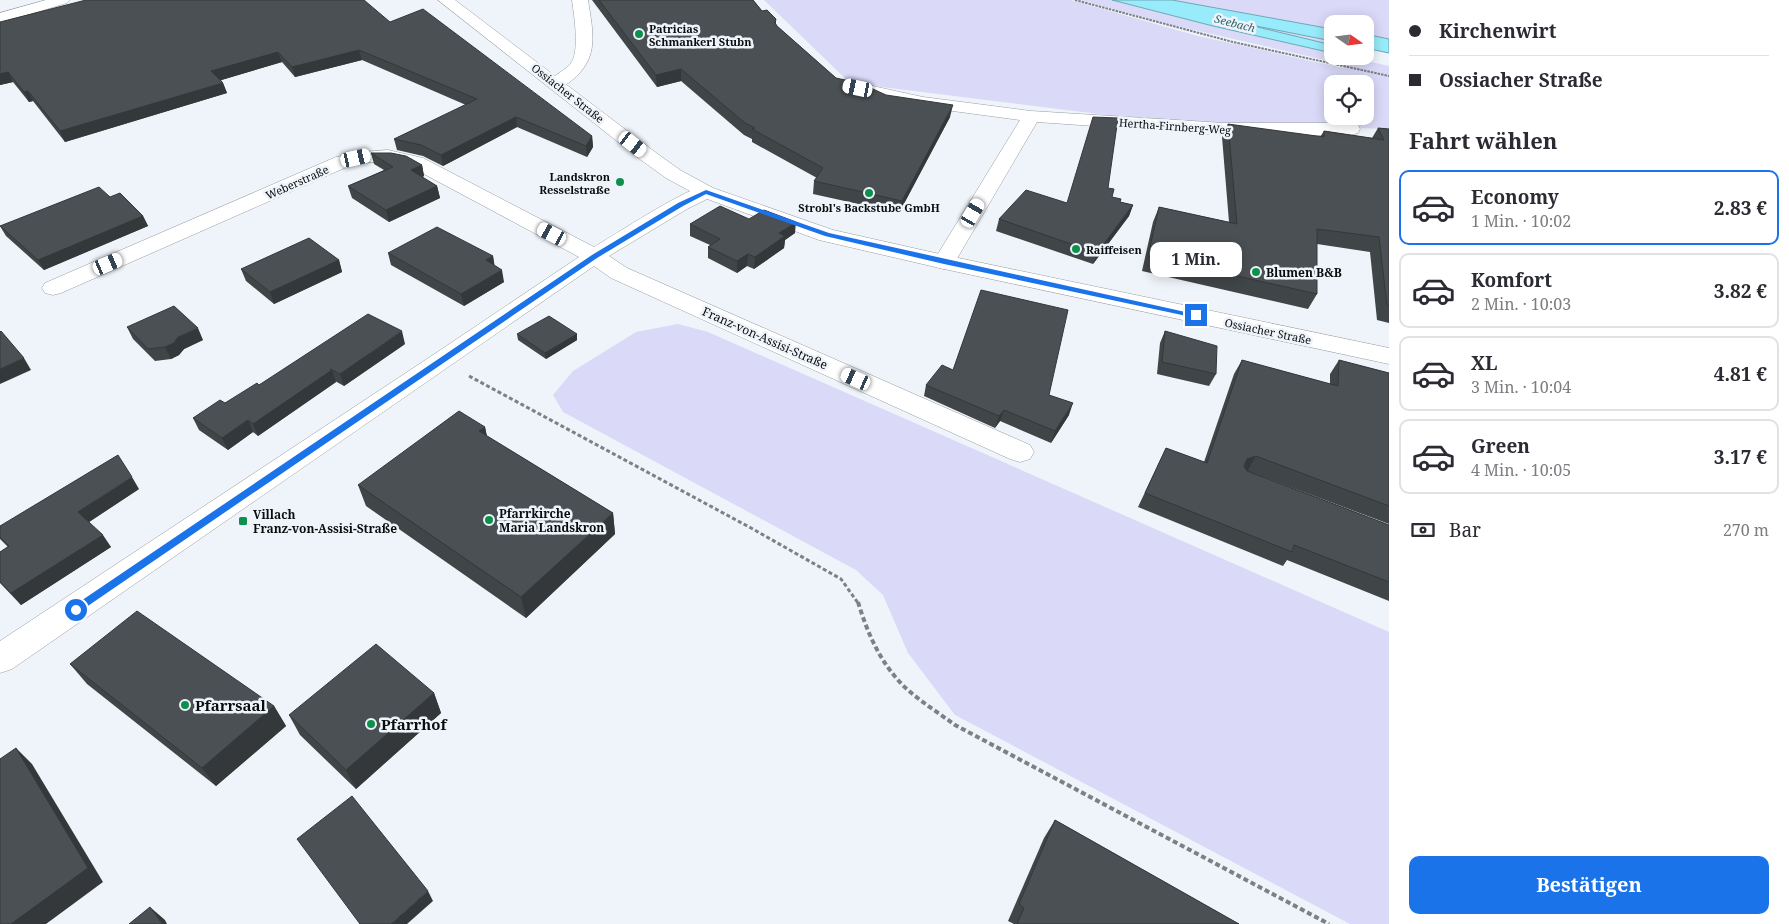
<!DOCTYPE html>
<html lang="de">
<head>
<meta charset="utf-8">
<style>
  :root { --surface:#fff; --page:#f7f7f7; --text:#2b2b33; --muted:#7c7c81; --line:#e1e1e2; --accent:#1a73e8 }
  body { margin:0; font-family:"Noto Serif",serif; background:var(--page); color:var(--text); height:100vh; display:flex; flex-direction:column; font-size:19px; white-space:nowrap }
  * { box-sizing:border-box; margin:0 }
  p { font-size:16px; color:var(--muted) }
  .icon { flex:none; width:28px; height:28px; fill:none; stroke:currentColor; stroke-width:2; stroke-linecap:round; stroke-linejoin:round }
  .map { position:relative; flex:1; overflow:hidden }
  .panel { display:flex; flex-direction:column; background:var(--surface); width:400px }
  .panel>* { flex:none }
  .hud { display:grid; align-content:center; height:110px; padding:0 20px; background:var(--surface) }
  .needle { width:32px; rotate:104deg }
  .fabs { position:absolute; left:1324px; top:15px; display:grid; gap:10px }
  .fabs a { display:grid; place-items:center; width:50px; height:50px; border-radius:10px; background:var(--surface); box-shadow:0 2px 12px #0003; font-size:25px }
  .end { position:absolute; width:22px; height:22px; margin:-11px; border:6px solid #1a73e8; background:#fff; box-shadow:0 0 0 2px #fff }
  .from { border-radius:50% }
  .bubble { position:absolute; height:35px; border-radius:10px; background:var(--surface); box-shadow:0 2px 12px #0003; font-size:16px; font-weight:700; line-height:35px; text-align:center }
  .car { position:absolute; width:15px; height:30px; margin:-15px -8px; border-radius:6px; box-shadow:0 0 4px 1px #0007; background:linear-gradient(#fff 24%,#345 0 40%,#fff 0 76%,#345 0 86%,#fff 0) }
  .hud b { display:flex; align-items:center; gap:18px; height:48px; font-size:19px }
  .hud b+b { border-top:1px solid var(--line) }
  .hud i { width:12px; height:12px; background:var(--text) }
  ul { padding:0; list-style:none }
  li { display:flex; align-items:center; gap:15px; height:75px; margin:0 10px 8px; padding:0 10px; border:2px solid var(--line); border-radius:10px }
  li div { flex:1 }
  li b { display:block; font-size:19px }
  li em { font-style:normal; font-weight:700 }
  li.on { border-color:var(--accent) }
  li>.icon { width:45px; height:45px; stroke-width:1.5 }
  h2 { padding:0 20px; font-size:22px; line-height:60px }
  .pay { display:flex; align-items:center; gap:12px; height:55px; padding:0 20px; font-size:19px }
  .pay p { margin-inline-start:auto }
  .primary-button { display:flex; gap:10px; margin-top:auto; padding:10px 20px }
  .primary-button a { flex:1; height:58px; border-radius:10px; background:var(--accent); color:#fff; font-size:20px; font-weight:700; line-height:58px; text-align:center }
  main { display:flex; flex:1; min-height:0 }
  .map>svg:first-child { display:block }
</style>
</head>
<body>
<main>
<div class="map">
<svg width="1389" height="924" viewBox="0 0 1389 924">
  <rect width="100%" height="100%" fill="#eff4fa"/>
  <!-- green -->
  <g fill="#dad9f8" fill-rule="evenodd">
    <path d="M764,0H1071L1198,36L1343,68L1347,65L1172,25L1080,0H1112L1213,26L1332,53V56H1345L1389,66V129L1154,121L850,83ZM1332,84H1365V116H1332Z"/>
    <path d="M1172,0H1389V39L1365,34V24H1332V29Z"/>
    <path d="M1239,22L1332,41V45Z"/>
    <path d="M678,324L708,332L1389,632V924H1350L955,715L908,653L883,595L856,570L563,412L553,395L573,371L636,332Z"/>
  </g>
  <!-- water -->
  <g fill="#97ebfa" stroke="#6da8b3">
    <path d="M1112,0H1172L1332,29V41L1241,23L1332,45V53L1213,26Z"/>
    <path d="M1365,34L1389,39V53L1365,48Z"/>
  </g>
  <g fill="none" stroke-linecap="round" stroke-linejoin="round">
    <defs>
      <g id="street">
        <path d="M46,0H70L67,3L0,23V13Z"/>
        <path d="M572,0H588C593,33 600,58 571,81C563,87 559,90 550,88L547,84C553,75 565,71 571,63C580,51 574,15 572,0Z"/>
        <path d="M845,80L923,97L1031,111L1224,123H1351L1358,125L1360,129L1358,133L1351,135H1224L1037,122L955,262L952,267L944,269L936,267L933,262L1020,120L923,107L839,89L836,85L839,81Z"/>
        <path d="M388,150L423,158L594,247C613,236 689,186 706,186C707,186 712,187 713,188L716,192L713,196L687,209L609,256L627,268L1030,445L1034,452L1030,459L1020,462L1010,459L611,278L594,266L12,669L0,673V641L433,355L579,257L409,166C389,160 369,161 349,166L61,293L53,295L45,293L42,288L45,283L336,157L362,152Z"/>
      </g>
      <path id="secondary" d="M438,0H455L655,152L680,170L713,188L833,230L944,255L1389,348V364L944,269L819,240L699,196L666,178L641,160Z"/>
    </defs>
    <!-- street casing -->
    <use href="#street" stroke="#979ca1" stroke-width="1"/>
    <!-- secondary casing -->
    <use href="#secondary" stroke="#979ca1" stroke-width="1"/>
    <!-- path-far2 -->
    <path stroke="#7d8084" stroke-width="2" stroke-dasharray="2.5 1" stroke-linecap="butt" d="M1075,0L1233,42L1389,76"/>
    <!-- path-far1 -->
    <path stroke="#7d8084" stroke-width="3" stroke-dasharray="4 2.5" stroke-linecap="butt" d="M469,376L751,528L841,579L858,603"/>
    <!-- path -->
    <path stroke="#7d8084" stroke-width="4" stroke-dasharray="5 3" stroke-linecap="butt" d="M858,602C868,635 882,667 909,691C923,703 940,714 955,725L1329,924"/>
    <!-- street -->
    <use href="#street" fill="#fff" fill-rule="evenodd"/>
    <!-- secondary -->
    <use href="#secondary" fill="#fff" fill-rule="evenodd"/>
  </g>
  <!-- wall -->
  <g fill="#404547">
    <path d="M592,0H753L762,11L776,19V24L777,26L836,78L950,117L899,213L813,194L814,181L817,178L752,142V139L744,135L681,81L657,87Z"/>
    <path d="M0,22H390L592,136L593,147L587,157L517,127L443,166L423,156L397,150L394,139L466,105L362,60L295,77L282,62L221,80L223,83L227,93L65,142L33,101L29,102L13,82L0,85Z"/>
    <path d="M1228,124L1320,137L1324,131L1372,138L1378,128L1389,129V323L1377,320L1370,252L1317,244V294L1308,309L1142,271L1153,222L1159,207L1229,222L1222,137Z"/>
    <path d="M371,153L422,165L424,176L422,177L437,186L440,198L389,222L352,198L348,186L384,170L374,164Z"/>
    <path d="M1108,188L1112,197L1120,202L1133,205L1129,216L1093,264L996,231L999,219L1067,203Z"/>
    <path d="M110,197L143,216L148,226L44,270L6,236L0,226Z"/>
    <path d="M749,219L795,233L785,240L784,248L754,269L747,266L737,273L708,258V247L710,245L690,236V224Z"/>
    <path d="M388,253L493,256L494,265L504,282L464,306L391,265Z"/>
    <path d="M339,260L342,272L274,304L246,281L241,269Z"/>
    <path d="M127,327L203,340L184,349L179,355L171,359L155,361L133,339Z"/>
    <path d="M1165,331L1216,374L1209,386L1157,374L1160,343Z"/>
    <path d="M517,334H577V340L546,359L518,340Z"/>
    <path d="M405,344L344,386L335,381L336,382L258,436L253,432L228,450L199,430L193,418L225,403L259,385Z"/>
    <path d="M1242,360L1330,384V374L1339,360L1389,373V524L1247,471L1389,525V601L1287,560L1283,566L1138,507L1166,448L1204,462L1234,374Z"/>
    <path d="M953,370L1049,395L1069,415L1051,443L1000,421L995,428L924,396L926,385Z"/>
    <path d="M485,427L487,436L613,513L615,534L526,618L366,506L358,485Z"/>
    <path d="M139,489L89,522L111,547L21,605L0,583V552L8,547L0,539V526Z"/>
    <path d="M70,664L274,706L286,726L216,786L87,684Z"/>
    <path d="M434,693L441,713L356,789L300,735L289,715Z"/>
    <path d="M1055,820L1239,924H1014L1008,921L1044,838Z"/>
  </g>
  <!-- shaded-wall -->
  <g fill="#34383a">
    <path d="M359,50L362,60L295,77L292,67Z"/>
    <path d="M278,52L282,62L215,82L211,71Z"/>
    <path d="M681,69V81L657,87L656,75Z"/>
    <path d="M8,72L13,82L0,85V74Z"/>
    <path d="M223,83L227,93L65,142L60,131Z"/>
    <path d="M28,91L33,101L29,102L24,92Z"/>
    <path d="M953,105L950,117L899,213L902,201Z"/>
    <path d="M516,117L517,127L443,166L441,155Z"/>
    <path d="M592,136L593,147L587,157L586,146Z"/>
    <path d="M422,165L424,176L414,182L411,170Z"/>
    <path d="M437,186L440,198L389,222L386,210Z"/>
    <path d="M1133,205L1129,216L1093,264L1097,253Z"/>
    <path d="M143,216L148,226L44,270L38,260Z"/>
    <path d="M796,222L795,233L785,240L784,248L754,269L755,257L779,233Z"/>
    <path d="M748,254L747,266L737,273V261Z"/>
    <path d="M493,256L495,268L486,260Z"/>
    <path d="M339,260L342,272L274,304L270,292Z"/>
    <path d="M502,270L504,282L464,306L461,294Z"/>
    <path d="M198,328L203,340L184,349L179,355L171,359L165,347L178,337Z"/>
    <path d="M402,331L405,344L344,386L340,374Z"/>
    <path d="M577,334V340L546,359L545,353Z"/>
    <path d="M24,358L31,370L0,384V369Z"/>
    <path d="M332,370L336,382L258,436L253,424Z"/>
    <path d="M1073,403L1069,415L1051,443L1055,431Z"/>
    <path d="M1004,410L1000,421L995,428L999,416Z"/>
    <path d="M248,420L253,432L228,450L222,438Z"/>
    <path d="M485,427L489,449L479,431Z"/>
    <path d="M1256,456L1248,470L1238,473L1247,459Z"/>
    <path d="M132,477L139,489L86,524L78,512Z"/>
    <path d="M613,513L615,534L526,618L521,597Z"/>
    <path d="M103,535L111,547L21,605L11,593Z"/>
    <path d="M434,693L441,713L356,789L346,770Z"/>
    <path d="M274,706L286,726L216,786L202,768Z"/>
    <path d="M16,748L32,764L103,882L46,924H11Z"/>
    <path d="M428,891L433,901L407,924H391Z"/>
    <path d="M150,907L165,920L167,924H162Z"/>
  </g>
  <!-- building -->
  <g fill="#4a5053" stroke="#34383a">
    <path d="M86,0H364L390,22L423,9L592,136L586,146L516,117L441,155L421,145L394,139L477,99L359,50L292,67L278,52L211,71L223,83L60,131L28,91L24,92L8,72L0,74V22Z"/>
    <path d="M599,0H753L762,11L767,10L776,19L775,23L777,26L836,78L862,84L886,95L953,105L902,201L814,181L823,168L752,129L755,128L745,123L681,69L656,75Z"/>
    <path d="M1093,117L1118,118L1108,188L1114,189L1112,197L1121,199L1120,202L1133,205L1097,253L999,219L1026,190L1067,203Z"/>
    <path d="M1228,124L1324,137V131L1384,140L1378,128L1389,129V306L1387,305L1379,237L1317,229V294L1148,256L1159,207L1237,224Z"/>
    <path d="M371,153H391L406,156L422,165L411,170L437,186L386,210L348,186L393,167Z"/>
    <path d="M99,187L110,197L120,193L143,216L38,260L0,226Z"/>
    <path d="M720,206L749,219L764,210L796,222L779,233L785,236L755,257L748,254L737,261L708,247L720,239L690,224Z"/>
    <path d="M437,227L493,256L486,260L502,270L461,294L388,253Z"/>
    <path d="M309,238L339,260L270,292L241,269Z"/>
    <path d="M981,290L1068,310L1049,395L1073,403L1055,431L1004,410L999,416L926,385L942,365L953,370Z"/>
    <path d="M174,306L198,328L178,337L174,343L165,347L148,349L127,327Z"/>
    <path d="M368,314L402,331L340,374L330,369L332,370L253,424L248,420L222,438L193,418L220,400L225,403L257,383L259,385Z"/>
    <path d="M549,316L577,334L545,353L517,334Z"/>
    <path d="M1,331L24,358L0,369V332Z"/>
    <path d="M1165,331L1217,346L1216,374L1162,362Z"/>
    <path d="M1242,360L1338,386L1339,360L1389,373V506L1256,456L1247,459L1244,466L1247,471L1389,525V582L1294,545L1292,552L1145,493L1166,448L1207,463Z"/>
    <path d="M459,411L485,427L479,431L613,513L521,597L358,485Z"/>
    <path d="M118,455L132,477L78,512L103,535L11,593L0,582V552L9,546L0,537V526Z"/>
    <path d="M137,611L274,706L202,768L70,664Z"/>
    <path d="M376,644L434,693L346,770L289,715Z"/>
    <path d="M16,748L88,868L11,924H0V759Z"/>
    <path d="M352,796L428,891L391,924H360L297,839Z"/>
    <path d="M1055,820L1239,924H1017L1024,908L1019,904Z"/>
    <path d="M150,907L162,924H129Z"/>
  </g>
  <!-- route -->
  <path fill="#1a73e8" d="M706,190L829,233L1199,315L1196,318L944,264L825,236L706,194L683,206L597,258L79,612H72V607L592,255L678,203Z"/>
  <!-- markers -->
  <g fill="#0e904d" stroke="#eff4fa" stroke-width="2">
    <circle cx="639" cy="34" r="5"/>
    <circle cx="620" cy="182" r="5"/>
    <circle cx="869" cy="193" r="5"/>
    <circle cx="1076" cy="249" r="5"/>
    <circle cx="1256" cy="272" r="5"/>
    <circle cx="489" cy="520" r="5"/>
    <rect x="238" y="516" width="10" height="10" rx="2.5"/>
    <circle cx="185" cy="705" r="5"/>
    <circle cx="371" cy="724" r="5"/>
  </g>
  <g text-anchor="middle" dominant-baseline="central" stroke-width="5" stroke-linejoin="round" paint-order="stroke">
    <!-- far-water labels -->
    <g font-size="11" font-style="italic" fill="#306069" stroke="#eff4fa">
      <text transform="translate(1235 23) rotate(14)">Seebach</text>
    </g>
    <!-- far-poi labels -->
    <g font-size="11" font-weight="bold" fill="#0a0c0d" stroke="#eff4fa" text-anchor="start">
      <text x="649" y="28">Patricias<tspan x="649" dy="13">Schmankerl Stubn</tspan></text>
      <text x="610" y="176" text-anchor="end">Landskron<tspan x="610" dy="13">Resselstraße</tspan></text>
      <text x="869" y="207" text-anchor="middle">Strobl's Backstube GmbH</text>
      <text x="1086" y="249">Raiffeisen</text>
    </g>
    <!-- far-street labels -->
    <g font-size="11" fill="#0a0c0d" stroke="#eff4fa">
      <text transform="translate(568 93) rotate(38)">Ossiacher Straße</text>
      <text transform="translate(1175 126) rotate(4)">Hertha-Firnberg-Weg</text>
      <text transform="translate(297 182) rotate(-24)">Weberstraße</text>
      <text transform="translate(1268 331) rotate(12)">Ossiacher Straße</text>
    </g>
    <!-- poi labels -->
    <g font-size="12" font-weight="bold" fill="#0a0c0d" stroke="#eff4fa" text-anchor="start">
      <text x="1266" y="272">Blumen B&amp;B</text>
      <text x="499" y="513">Pfarrkirche<tspan x="499" dy="14">Maria Landskron</tspan></text>
      <text x="253" y="514">Villach<tspan x="253" dy="14">Franz-von-Assisi-Straße</tspan></text>
    </g>
    <!-- street labels -->
    <g font-size="12" fill="#0a0c0d" stroke="#eff4fa">
      <text transform="translate(765 338) rotate(24)">Franz-von-Assisi-Straße</text>
    </g>
    <!-- near-poi labels -->
    <g font-size="15" font-weight="bold" fill="#0a0c0d" stroke="#eff4fa" text-anchor="start">
      <text x="195" y="705">Pfarrsaal</text>
      <text x="381" y="724">Pfarrhof</text>
    </g>
  </g>
</svg>
<div class="fabs">
<a><svg class="needle" viewBox="-14 -14 28 28"><path d="M0-13l5 13h-10z" fill="#e53935"/><path d="M0 13l5-13h-10z" fill="#7c7c81"/></svg></a>
<a><svg class="icon" aria-label="locate" viewBox="0 0 24 24"><circle cx="12" cy="12" r="6"/><path d="M12 2v4M12 18v4M2 12h4M18 12h4"/></svg></a>
</div>
<i class="end from" style="left:76px;top:610px"></i>
<i class="end" style="left:1196px;top:315px"></i>
<div class="bubble" style="left:1150px;top:242px;width:92px">1 Min.</div>
<i class="car" style="left:858px;top:88px;rotate:282deg"></i>
<i class="car" style="left:633px;top:144px;rotate:128deg"></i>
<i class="car" style="left:356px;top:158px;rotate:77deg"></i>
<i class="car" style="left:973px;top:213px;rotate:30deg"></i>
<i class="car" style="left:552px;top:234px;rotate:298deg"></i>
<i class="car" style="left:108px;top:264px;rotate:67deg"></i>
<i class="car" style="left:856px;top:379px;rotate:294deg"></i>
</div>
<section class="panel">
<div class="hud">
<b><i class="from"></i>Kirchenwirt</b>
<b><i></i>Ossiacher Straße</b>
</div>
<h2>Fahrt wählen</h2>
<ul>
<li class="on"><svg class="icon" aria-label="car" viewBox="0 0 24 24"><path d="M5 17H2v-5l4-1 3-4h7l3 4 3 1v5h-3M9 17h6M6 11h13"/><circle cx="7" cy="17" r="2"/><circle cx="17" cy="17" r="2"/></svg><div><b>Economy</b><p>1 Min. · 10:02</p></div><em>2.83 €</em></li>
<li><svg class="icon" aria-label="car" viewBox="0 0 24 24"><path d="M5 17H2v-5l4-1 3-4h7l3 4 3 1v5h-3M9 17h6M6 11h13"/><circle cx="7" cy="17" r="2"/><circle cx="17" cy="17" r="2"/></svg><div><b>Komfort</b><p>2 Min. · 10:03</p></div><em>3.82 €</em></li>
<li><svg class="icon" aria-label="car" viewBox="0 0 24 24"><path d="M5 17H2v-5l4-1 3-4h7l3 4 3 1v5h-3M9 17h6M6 11h13"/><circle cx="7" cy="17" r="2"/><circle cx="17" cy="17" r="2"/></svg><div><b>XL</b><p>3 Min. · 10:04</p></div><em>4.81 €</em></li>
<li><svg class="icon" aria-label="car" viewBox="0 0 24 24"><path d="M5 17H2v-5l4-1 3-4h7l3 4 3 1v5h-3M9 17h6M6 11h13"/><circle cx="7" cy="17" r="2"/><circle cx="17" cy="17" r="2"/></svg><div><b>Green</b><p>4 Min. · 10:05</p></div><em>3.17 €</em></li>
</ul>
<div class="pay"><svg class="icon" aria-label="cash" viewBox="0 0 24 24"><path d="M3 7h18v10H3z"/><circle cx="12" cy="12" r="2"/></svg>Bar<p>270 m</p></div>
<div class="primary-button"><a>Bestätigen</a></div>
</section>
</main>
</body>
</html>
